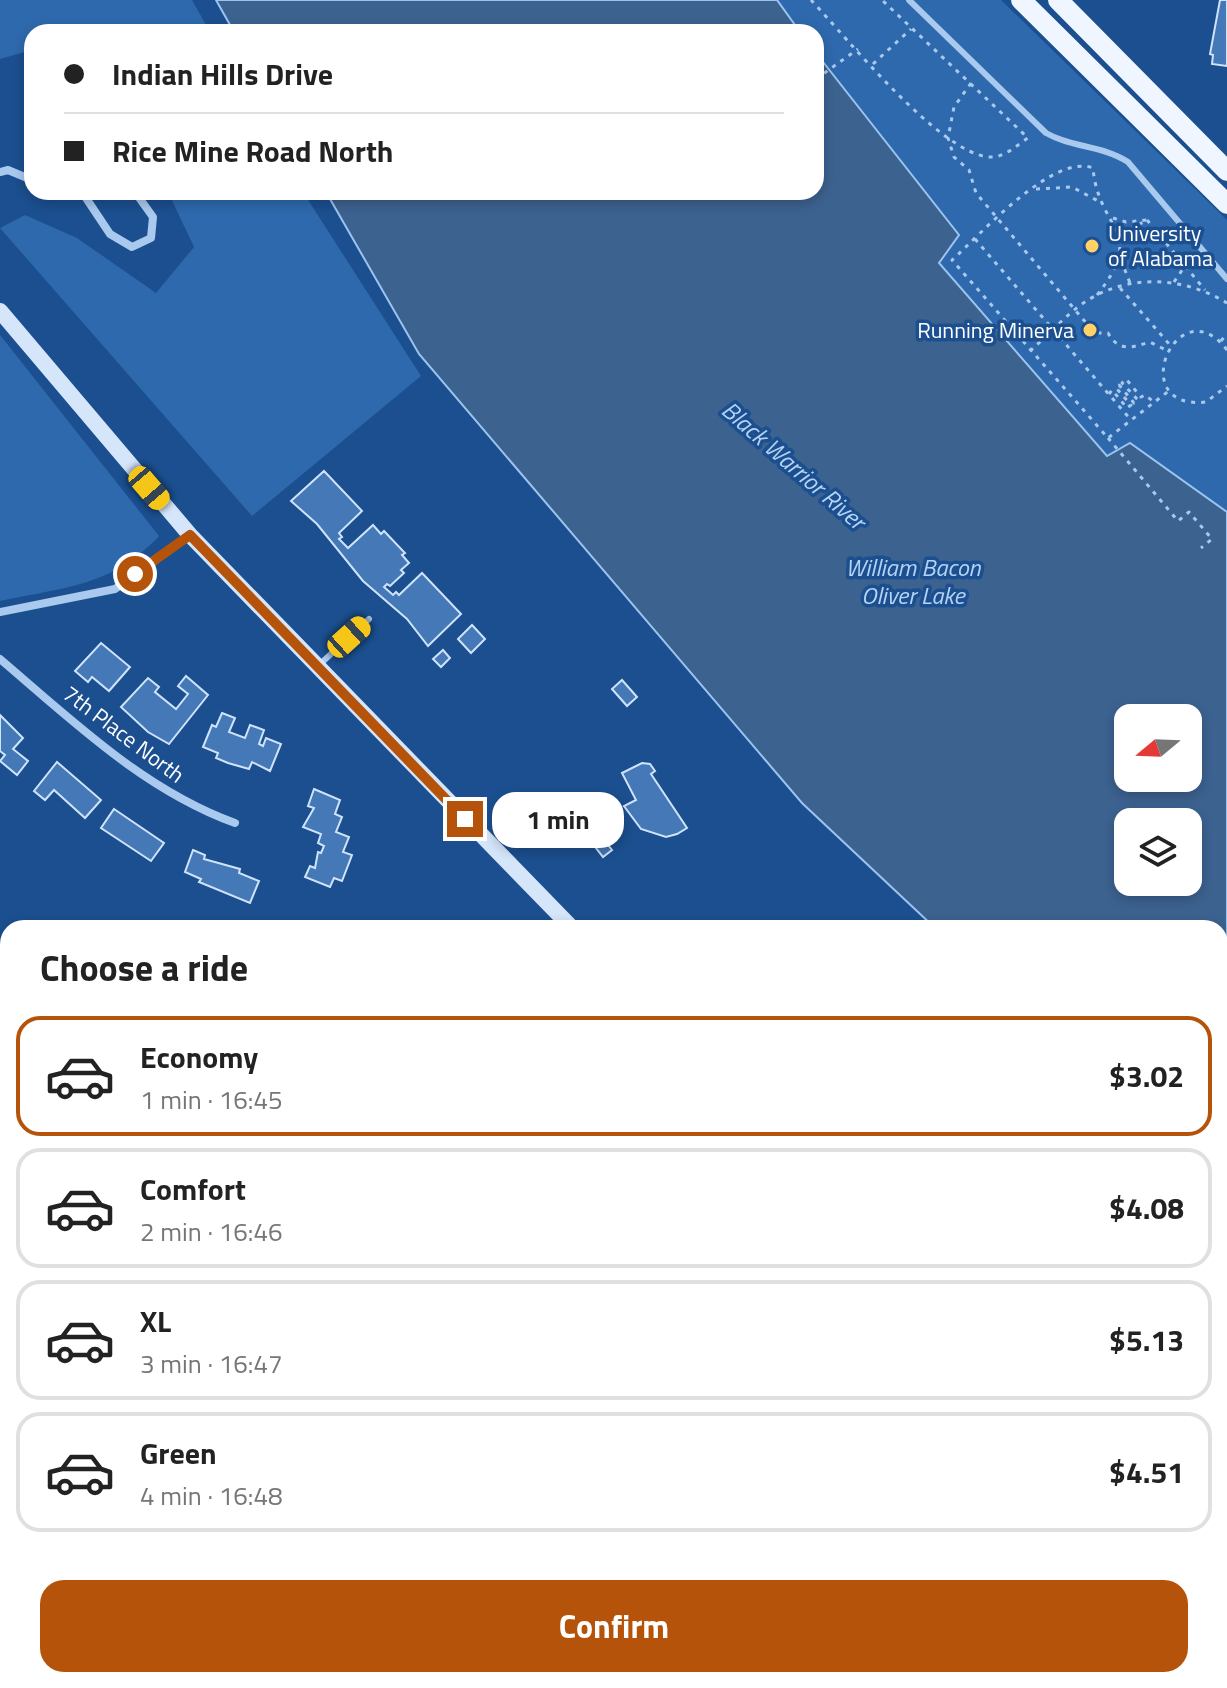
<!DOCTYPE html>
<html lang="en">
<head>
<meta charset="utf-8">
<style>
  :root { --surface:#fff; --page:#f6f6f6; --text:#222; --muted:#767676; --line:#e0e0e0; --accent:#b45309 }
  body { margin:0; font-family:"Titillium Web",sans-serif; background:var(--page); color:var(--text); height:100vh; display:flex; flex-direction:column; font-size:30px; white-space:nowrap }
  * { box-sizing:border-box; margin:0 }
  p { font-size:26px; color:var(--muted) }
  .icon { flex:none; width:44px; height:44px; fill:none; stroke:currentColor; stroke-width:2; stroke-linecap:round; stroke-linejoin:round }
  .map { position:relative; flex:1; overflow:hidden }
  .side { position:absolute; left:0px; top:920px; width:1228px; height:768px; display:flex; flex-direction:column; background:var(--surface); border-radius:24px 24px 0 0; box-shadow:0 4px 12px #0003 }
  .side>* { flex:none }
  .top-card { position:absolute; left:24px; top:24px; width:800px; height:176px; border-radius:24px; box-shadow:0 4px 12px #0003; display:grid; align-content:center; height:176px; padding:0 40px; background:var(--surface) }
  .needle { width:52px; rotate:251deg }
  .tools { position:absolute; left:1114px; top:704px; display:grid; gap:16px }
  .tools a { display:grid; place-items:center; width:88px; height:88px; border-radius:16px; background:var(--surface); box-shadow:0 4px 12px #0003; font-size:40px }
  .end { position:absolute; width:36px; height:36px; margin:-18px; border:10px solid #b45309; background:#fff; box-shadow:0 0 0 4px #fff }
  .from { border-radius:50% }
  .bubble { position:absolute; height:56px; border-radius:24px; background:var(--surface); box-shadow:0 4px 12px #0003; font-size:26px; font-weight:700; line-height:56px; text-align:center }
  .car { position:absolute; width:24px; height:48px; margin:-24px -12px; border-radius:10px; box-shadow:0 0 6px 2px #0007; background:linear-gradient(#f5c518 24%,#345 0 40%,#f5c518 0 76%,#345 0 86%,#f5c518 0) }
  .top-card b { display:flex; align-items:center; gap:28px; height:76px; font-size:30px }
  .top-card b+b { border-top:2px solid var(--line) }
  .top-card i { width:20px; height:20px; background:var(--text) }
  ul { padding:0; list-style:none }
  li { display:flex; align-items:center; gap:24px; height:120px; margin:0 16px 12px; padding:0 24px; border:4px solid var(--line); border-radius:24px }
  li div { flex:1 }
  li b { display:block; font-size:30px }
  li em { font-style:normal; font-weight:700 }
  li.active { border-color:var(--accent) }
  li>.icon { width:72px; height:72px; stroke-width:1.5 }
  h2 { padding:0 40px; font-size:36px; line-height:96px }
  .primary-button { display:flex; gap:16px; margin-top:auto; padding:16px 40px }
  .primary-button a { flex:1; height:92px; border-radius:24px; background:var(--accent); color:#fff; font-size:32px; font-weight:700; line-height:92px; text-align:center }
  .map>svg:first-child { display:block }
</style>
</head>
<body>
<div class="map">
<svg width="1227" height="1688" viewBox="0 0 1227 1688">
  <rect width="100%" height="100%" fill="#1b4f8f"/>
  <!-- green -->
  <g fill="#2e69ad">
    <path d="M0,0H192L210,32H32V50L0,59Z"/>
    <path d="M777,0H1001L1227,220V512L1131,444L1108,456L938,262L848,96L816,53V32H800Z"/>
    <path d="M168,192H303L421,376L252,516L0,228L25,215L77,238L156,293L194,247Z"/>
    <path d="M0,335L159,536C111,587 65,587 0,601Z"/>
    <path d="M1227,1527V1680L1213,1688H1140L1135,1680H1220V1530Z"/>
    <path d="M763,1680H1096L1101,1688H747Z"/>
  </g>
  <!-- water -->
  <g fill="#3c6290" stroke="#9cc4f0" stroke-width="2" fill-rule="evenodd">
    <path d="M216,0H777L800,32H234Z"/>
    <path d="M816,53L959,235L939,263L1107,456L1130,443L1227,512V1192L1220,1186V928H935L802,803L419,354L326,192H816ZM1128,718H1188V778H1128ZM1128,822H1188V882H1128Z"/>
  </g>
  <!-- building -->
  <g fill="#4478b7" stroke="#cfe3fa" stroke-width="2">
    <path d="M1220,0H1227V66L1212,64L1213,55L1210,54Z"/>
    <path d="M324,471L362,511L339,533L342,537L339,539L348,548L373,525L381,534L384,531L405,553L402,555L409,563L401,570L404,573L390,586L387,584L384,587L393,595L396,592L399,595L422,573L461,614L428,646L407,619L363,581L317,524L291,501Z"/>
    <path d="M472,625L485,639L471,653L458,639Z"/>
    <path d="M101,643L130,667L109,691L92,677L88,682L75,671Z"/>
    <path d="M443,650L450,658L441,667L433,659Z"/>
    <path d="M186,676L208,695L169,744L148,732L121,707L148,678L159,687L155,692L176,709L188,694L178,686Z"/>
    <path d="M622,680L637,697L627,706L612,689Z"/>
    <path d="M222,713L235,718L229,732L245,738L250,725L264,730L259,744L263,746L266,738L281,744L270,771L252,762L249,769L228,763L216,758L218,753L203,747L212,725L216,727Z"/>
    <path d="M0,715L23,738L13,749L28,761L17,775L0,761L5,755L0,751Z"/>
    <path d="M57,762L101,800L85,818L54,790L45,800L34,791Z"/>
    <path d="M642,763L650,764L655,771L651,774L687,828L677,834L666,837L641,829L624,806L636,800L622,773Z"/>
    <path d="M314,789L340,800L335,814L342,817L336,832L349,837L343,852L352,855L342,881L334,878L330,887L305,877L310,866L315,868L318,852L321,853L324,846L318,843L321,834L303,827L314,808L308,806Z"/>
    <path d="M114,809L164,843L151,861L101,828Z"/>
    <path d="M588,819L612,850L603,857L579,826Z"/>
    <path d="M193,850L205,855L204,859L240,869L239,873L259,881L250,903L199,882L201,879L185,872Z"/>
    <path d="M0,1134L8,1138V1171L0,1167Z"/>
    <path d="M8,1354V1410L0,1411V1356Z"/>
    <path d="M1220,1356L1223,1359L1227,1356V1393L1220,1398Z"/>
    <rect x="4" y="1439" width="4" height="16"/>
    <path d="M1223,1469L1227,1470V1515L1225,1513L1220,1516V1472Z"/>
    <path d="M0,1519H8V1576L2,1574L0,1590V1552L7,1533L0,1531Z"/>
    <path d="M598,1680L607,1688H585L592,1684Z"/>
  </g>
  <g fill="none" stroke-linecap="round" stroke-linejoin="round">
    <!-- path -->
    <g stroke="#a9c9ee" stroke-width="3" stroke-dasharray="4 6" stroke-linecap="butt">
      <path d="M811,0C846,37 941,155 990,157C1004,158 1017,145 1028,138L882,0"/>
      <path d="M873,64L911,29"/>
      <path d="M816,79L858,49"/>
      <path d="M816,83L818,86"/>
      <path d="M971,83L954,107L948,138L954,157L969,170L976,193L1087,324L1099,333H1108C1119,353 1133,347 1150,342L1166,350"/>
      <path d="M1036,189L1072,187L1100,202"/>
      <path d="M1113,218L1126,222L1147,220L1129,230L1122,241"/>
      <path d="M1147,220L1205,290"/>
      <path d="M975,239L1131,420"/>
      <path d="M1121,260L1130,283"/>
      <path d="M1174,282L1185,266"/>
      <path d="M1120,288L1170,345"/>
      <path d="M1097,295C1148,231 1098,230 1093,168C1053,153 981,234 952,260L1108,438L1170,390"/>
      <path d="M1221,341L1227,333"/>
      <path d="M1227,350C1178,285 1123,411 1206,402L1227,386"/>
      <path d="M1030,351C1051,333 1072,307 1097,295C1138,274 1188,279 1227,303"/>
      <path d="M1109,394L1112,390L1127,408L1131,405L1116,388L1119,385L1134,403L1138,400L1122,383L1126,379L1141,397L1145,395L1154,402"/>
      <path d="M1108,438L1178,521L1189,512L1212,539L1201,548"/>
    </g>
    <!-- service -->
    <g stroke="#a9c9ee" stroke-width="6">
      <path d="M909,0L1046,133C1072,148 1102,145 1128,162L1227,279"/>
      <path d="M319,665L369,619"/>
    </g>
    <!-- minor -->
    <g stroke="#a9c9ee" stroke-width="8">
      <path d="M0,172L8,170L32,180"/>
      <path d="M82,192L110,234L132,247L151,238L153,217L135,192"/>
      <path d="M0,612L115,589L190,535"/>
      <path d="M0,659C73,721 144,790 235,823"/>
      <path d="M0,1220L8,1224"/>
      <path d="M210,1680L231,1688"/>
      <path d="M369,1680L378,1688"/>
      <path d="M13,1688L19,1680"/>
      <path d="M338,1688L344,1680"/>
      <path d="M503,1688L514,1680"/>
    </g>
    <!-- secondary -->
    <g stroke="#d6e6fa" stroke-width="16">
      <path d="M0,311L190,535L572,928"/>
      <path d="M1119,1680L1124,1688"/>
    </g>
    <!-- primary -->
    <g stroke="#f0f6ff" stroke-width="20">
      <path d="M1021,0L1227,204"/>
      <path d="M1058,0L1227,171"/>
    </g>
  </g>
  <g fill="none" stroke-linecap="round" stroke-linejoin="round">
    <!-- route -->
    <path stroke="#b45309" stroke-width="10" d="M135,574L190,535L465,819"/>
  </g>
  <!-- markers -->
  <g fill="#ffd166" stroke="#1b4f8f" stroke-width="3">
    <circle cx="1092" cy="246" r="8"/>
    <circle cx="1090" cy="330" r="8"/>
  </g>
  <g text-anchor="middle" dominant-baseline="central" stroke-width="7" stroke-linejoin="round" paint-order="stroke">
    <!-- poi labels -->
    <g font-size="22" fill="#fff" stroke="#1b4f8f" text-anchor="start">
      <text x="1108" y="233">University<tspan x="1108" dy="25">of Alabama</tspan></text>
      <text x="1074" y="330" text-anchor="end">Running Minerva</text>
    </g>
    <!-- street labels -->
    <g font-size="22" fill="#fff" stroke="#1b4f8f">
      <text transform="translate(124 734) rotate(37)">7th Place North</text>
    </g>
    <!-- water labels -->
    <g font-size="24" font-style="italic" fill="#b5d3f5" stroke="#1b4f8f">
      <text transform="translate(794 465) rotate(41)">Black Warrior River</text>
      <text x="913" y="567">William Bacon<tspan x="913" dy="28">Oliver Lake</tspan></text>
    </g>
  </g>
</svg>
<div class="tools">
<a><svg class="needle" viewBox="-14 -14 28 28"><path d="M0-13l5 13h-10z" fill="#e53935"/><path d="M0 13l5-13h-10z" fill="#767676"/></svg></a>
<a><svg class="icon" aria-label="layers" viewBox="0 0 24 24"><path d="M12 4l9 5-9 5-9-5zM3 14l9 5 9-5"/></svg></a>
</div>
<i class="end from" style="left:135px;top:574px"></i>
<i class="end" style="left:465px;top:819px"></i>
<div class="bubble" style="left:492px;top:792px;width:132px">1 min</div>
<i class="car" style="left:149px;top:488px;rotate:139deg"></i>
<i class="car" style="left:349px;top:637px;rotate:48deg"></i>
<div class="top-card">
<b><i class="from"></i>Indian Hills Drive</b>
<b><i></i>Rice Mine Road North</b>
</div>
<section class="side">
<h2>Choose a ride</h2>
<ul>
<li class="active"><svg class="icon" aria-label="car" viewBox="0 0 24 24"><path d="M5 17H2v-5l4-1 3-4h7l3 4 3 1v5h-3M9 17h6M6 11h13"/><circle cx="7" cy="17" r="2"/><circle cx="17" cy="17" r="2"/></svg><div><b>Economy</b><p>1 min · 16:45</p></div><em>$3.02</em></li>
<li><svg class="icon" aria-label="car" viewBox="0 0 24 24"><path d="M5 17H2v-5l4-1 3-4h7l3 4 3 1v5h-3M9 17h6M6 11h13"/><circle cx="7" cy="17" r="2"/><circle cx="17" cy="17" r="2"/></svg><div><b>Comfort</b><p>2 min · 16:46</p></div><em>$4.08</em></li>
<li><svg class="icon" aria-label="car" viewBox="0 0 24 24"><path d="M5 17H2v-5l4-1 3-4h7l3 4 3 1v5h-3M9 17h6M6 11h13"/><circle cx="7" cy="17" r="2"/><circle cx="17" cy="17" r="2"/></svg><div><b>XL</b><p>3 min · 16:47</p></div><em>$5.13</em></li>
<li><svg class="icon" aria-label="car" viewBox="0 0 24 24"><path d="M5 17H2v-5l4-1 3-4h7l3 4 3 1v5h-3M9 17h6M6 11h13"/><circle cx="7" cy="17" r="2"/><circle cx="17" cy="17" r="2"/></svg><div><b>Green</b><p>4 min · 16:48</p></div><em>$4.51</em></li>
</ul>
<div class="primary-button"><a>Confirm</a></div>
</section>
</div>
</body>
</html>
